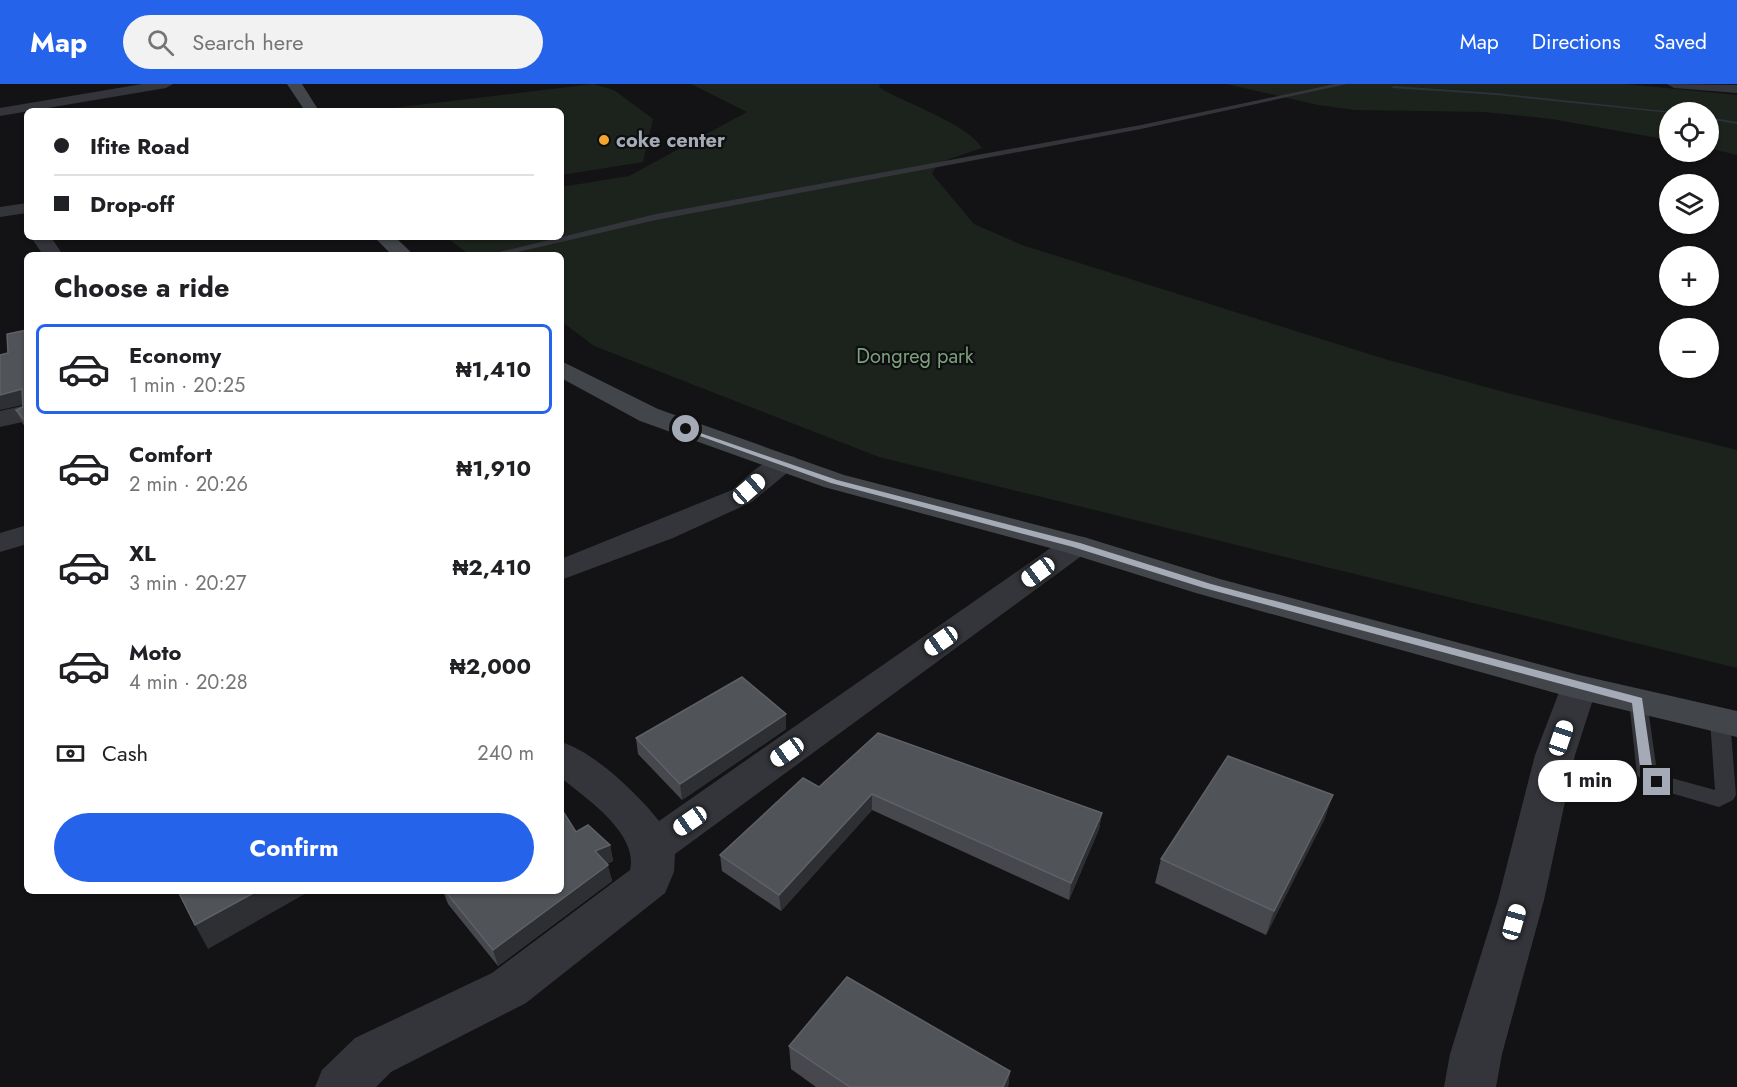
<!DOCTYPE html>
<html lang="en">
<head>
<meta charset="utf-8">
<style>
  :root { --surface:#fff; --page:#f2f2f2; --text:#202124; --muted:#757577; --line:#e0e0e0; --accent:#2563eb }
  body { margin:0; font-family:Jost,sans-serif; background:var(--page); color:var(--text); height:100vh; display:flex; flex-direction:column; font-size:22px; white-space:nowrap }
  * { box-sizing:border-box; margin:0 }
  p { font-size:20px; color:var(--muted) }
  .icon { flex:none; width:33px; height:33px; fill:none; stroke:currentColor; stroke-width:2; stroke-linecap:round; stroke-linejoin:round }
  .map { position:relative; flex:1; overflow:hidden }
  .details { position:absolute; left:24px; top:168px; width:540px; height:642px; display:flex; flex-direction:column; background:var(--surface); border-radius:9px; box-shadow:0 2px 4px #0004 }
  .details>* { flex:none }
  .top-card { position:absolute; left:24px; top:24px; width:540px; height:132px; border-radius:9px; box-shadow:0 2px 4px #0004; display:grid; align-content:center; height:132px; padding:0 30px; background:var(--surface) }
  .fabs { position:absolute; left:1659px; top:18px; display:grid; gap:12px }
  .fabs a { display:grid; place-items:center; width:60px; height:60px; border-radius:50%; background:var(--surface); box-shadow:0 2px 4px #0004; font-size:30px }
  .end { position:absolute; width:27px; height:27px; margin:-14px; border:8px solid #a5abb6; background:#111; box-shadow:0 0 0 3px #111 }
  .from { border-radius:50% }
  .bubble { position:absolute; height:42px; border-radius:21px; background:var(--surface); box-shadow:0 2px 4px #0004; font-size:20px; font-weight:700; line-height:42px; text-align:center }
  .car { position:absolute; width:18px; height:36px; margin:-18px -9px; border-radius:8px; box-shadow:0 0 4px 2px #0007; background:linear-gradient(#fff 24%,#345 0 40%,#fff 0 76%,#345 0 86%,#fff 0) }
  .top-card b { display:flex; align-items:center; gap:21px; height:57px; font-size:22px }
  .top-card b+b { border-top:2px solid var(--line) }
  .top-card i { width:15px; height:15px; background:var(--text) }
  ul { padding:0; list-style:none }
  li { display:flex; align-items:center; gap:18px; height:90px; margin:0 12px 9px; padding:0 18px; border:3px solid transparent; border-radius:9px }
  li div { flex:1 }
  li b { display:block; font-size:22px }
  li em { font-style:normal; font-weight:700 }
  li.current { border-color:var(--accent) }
  li>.icon { width:54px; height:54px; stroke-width:1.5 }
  h2 { padding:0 30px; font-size:27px; line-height:72px }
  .pay { display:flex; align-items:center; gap:15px; height:66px; padding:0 30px; font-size:22px }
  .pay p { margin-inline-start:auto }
  .button { display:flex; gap:12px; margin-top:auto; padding:12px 30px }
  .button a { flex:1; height:69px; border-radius:36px; background:var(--accent); color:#fff; font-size:24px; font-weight:700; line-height:69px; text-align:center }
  header { display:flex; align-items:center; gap:36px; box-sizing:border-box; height:84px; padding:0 30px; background:var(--accent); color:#fff }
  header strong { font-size:28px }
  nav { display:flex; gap:33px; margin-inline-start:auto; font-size:21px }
  .search { width:420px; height:54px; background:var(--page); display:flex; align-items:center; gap:15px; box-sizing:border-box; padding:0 21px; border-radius:33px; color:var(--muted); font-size:22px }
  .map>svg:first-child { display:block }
</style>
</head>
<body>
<header>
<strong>Map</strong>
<div class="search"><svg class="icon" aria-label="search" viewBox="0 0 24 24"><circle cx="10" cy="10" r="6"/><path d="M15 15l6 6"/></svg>Search here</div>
<nav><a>Map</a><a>Directions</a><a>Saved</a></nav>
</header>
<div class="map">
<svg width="1737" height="1003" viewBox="0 0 1737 1003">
  <rect width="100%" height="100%" fill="#131315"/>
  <!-- green -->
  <g fill="#1b231c">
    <path d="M593,0L614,6L653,35L643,78L561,91V27H367Z"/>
    <path d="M691,0H879L880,4C906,19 969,41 982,64L938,79L932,90L974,140L1022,161L1385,275L1504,308L1737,366V584L879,373L594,262L561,237V171H470L446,153H561V103L629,92L747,28Z"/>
    <path d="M1226,0H1626L1737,11V71L1709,64L1708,28H1670L1669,56L1552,35L1484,28L1355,26L1318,21Z"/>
  </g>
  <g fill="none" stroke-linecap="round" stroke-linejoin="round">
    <!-- stream -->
    <g fill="#293339" fill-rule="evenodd">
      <path d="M1393,2L1496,9L1674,28L1670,29L1496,11L1392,4Z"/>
      <path d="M1708,33L1737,38V40L1708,35Z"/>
    </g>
    <!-- lane -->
    <g fill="#34353a" fill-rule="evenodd">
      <path d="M1335,0H1347L1141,45L656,136L505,171H487L656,130L1141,41Z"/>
      <path d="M1638,611L1645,613L1647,617L1657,688L1664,692L1715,706L1710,636L1713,631H1727L1730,636L1736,711L1733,716L1719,723L1650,703L1637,691L1629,617L1631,613Z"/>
    </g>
    <!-- street -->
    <g fill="#34353a" fill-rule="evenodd">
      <path d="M142,0H173L166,4L0,32V24Z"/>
      <path d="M1667,0L1737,1V9L1674,4Z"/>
      <path d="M27,119V129L0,133V123Z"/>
      <path d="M31,153H51L63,171H43Z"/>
      <path d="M27,321V337L0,343V327Z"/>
      <path d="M785,371L795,373L799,379L752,418L673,454L561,496V475L732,406C748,391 763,376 785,371Z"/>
      <path d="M27,441V460L0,468V449Z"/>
      <path d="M1076,452L1087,454L1092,461L1087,468L675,770L674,788L665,809L526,919L391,988L376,1003H315L322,986L355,954L492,889L630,786C639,750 586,714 561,694V658C593,667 638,710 659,737L1065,454Z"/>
      <path d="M1579,591L1592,594L1597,603L1575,671L1544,816L1502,970L1496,1003H1444L1450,970L1498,816L1535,671L1561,603L1566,594Z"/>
    </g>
    <!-- secondary -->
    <g fill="#42454a" fill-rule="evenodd">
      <path d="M287,0H302L319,27H305Z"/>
      <path d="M374,153H395L414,171H392Z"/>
      <path d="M561,277L658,325L844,391L1087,454L1220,495L1579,591L1737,627V653L1566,612L1196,509L1065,468L824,403L640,337L561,294Z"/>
    </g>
  </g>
  <!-- wall -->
  <g fill="#46484d">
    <path d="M27,246V345L23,340L16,326L23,323L22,321L8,269Z"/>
    <path d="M786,630V645L682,716L638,670L636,654Z"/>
    <path d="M819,703L1102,729L1099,745L1069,816L872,726L781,827L722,787L720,771Z"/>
    <path d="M1325,734L1266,851L1155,799L1161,775Z"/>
    <path d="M576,748L610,761L613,777L607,780L612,797L498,882L448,820L443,807H561Z"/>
    <path d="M789,962L1010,987L1008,1003H816L791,985Z"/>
  </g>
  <!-- shaded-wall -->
  <g fill="#2d2f32">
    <path d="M22,305L27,320L0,326V311Z"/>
    <path d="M786,630V645L682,716L680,700Z"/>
    <path d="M872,710V726L781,827L779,811Z"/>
    <path d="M1333,711L1325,734L1266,851L1274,827Z"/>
    <path d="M1102,729L1099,745L1069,816L1071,799Z"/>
    <path d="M610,761L613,777L598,783L595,767Z"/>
    <path d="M608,781L612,797L498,882L493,866Z"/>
    <path d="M257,807H310L208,865L195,841Z"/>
    <path d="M1010,987L1008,1003H1003Z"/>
  </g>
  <!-- building -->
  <g fill="#505358" stroke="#5e6167" stroke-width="1.5">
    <path d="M27,246V339L16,326L23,323L22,305L0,311V271L8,269L7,250Z"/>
    <path d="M742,593L786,630L680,700L636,654Z"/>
    <path d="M878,649L1102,729L1071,799L872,710L779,811L720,771L803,694L819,703Z"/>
    <path d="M1228,672L1333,711L1274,827L1161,775Z"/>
    <path d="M564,729L576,748L588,741L610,761L595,767L608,781L493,866L445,807H561V731Z"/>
    <path d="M178,807H257L195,841Z"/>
    <path d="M847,893L1010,987L1003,1003H850L789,962Z"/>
  </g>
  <!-- route -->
  <path fill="#a5abb6" d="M683,343L837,396L1080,459L1211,500L1642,614L1653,689L1663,698L1657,702L1641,691L1632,619L1204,504L1073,463L831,399L683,346Z"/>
  <!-- markers -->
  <circle fill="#f3a62d" stroke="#0e0e10" stroke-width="2" cx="604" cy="56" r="6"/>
  <g text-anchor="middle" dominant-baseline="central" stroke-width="4.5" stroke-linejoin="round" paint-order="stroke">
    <!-- far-poi labels -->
    <g font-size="20" font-weight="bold" fill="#a5abb6" stroke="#0e0e10" text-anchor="start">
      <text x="616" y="56">coke center</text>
    </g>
    <!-- far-park labels -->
    <g font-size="20" fill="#7ba17c" stroke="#0e0e10">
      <text x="915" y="272">Dongreg park</text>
    </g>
  </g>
</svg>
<div class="fabs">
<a><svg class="icon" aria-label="locate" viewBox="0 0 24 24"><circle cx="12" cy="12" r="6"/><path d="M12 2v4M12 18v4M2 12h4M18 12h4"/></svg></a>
<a><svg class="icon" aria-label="layers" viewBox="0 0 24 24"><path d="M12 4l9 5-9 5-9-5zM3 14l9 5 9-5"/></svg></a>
<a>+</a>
<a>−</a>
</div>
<i class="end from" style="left:686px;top:345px"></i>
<i class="end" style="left:1657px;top:698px"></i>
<div class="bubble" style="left:1538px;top:676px;width:99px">1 min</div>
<i class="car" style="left:749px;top:405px;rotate:49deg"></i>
<i class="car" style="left:1038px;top:488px;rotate:234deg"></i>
<i class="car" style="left:941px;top:557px;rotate:235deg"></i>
<i class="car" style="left:1561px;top:654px;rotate:19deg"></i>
<i class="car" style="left:787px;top:668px;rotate:235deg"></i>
<i class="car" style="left:690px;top:737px;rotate:235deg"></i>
<i class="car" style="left:1514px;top:838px;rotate:16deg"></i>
<div class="top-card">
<b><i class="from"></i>Ifite Road</b>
<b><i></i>Drop-off</b>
</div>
<section class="details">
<h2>Choose a ride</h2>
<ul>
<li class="current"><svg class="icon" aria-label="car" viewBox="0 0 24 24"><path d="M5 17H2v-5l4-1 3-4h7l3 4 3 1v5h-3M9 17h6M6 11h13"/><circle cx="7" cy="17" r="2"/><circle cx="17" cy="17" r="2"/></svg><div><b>Economy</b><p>1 min · 20:25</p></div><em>₦1,410</em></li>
<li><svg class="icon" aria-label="car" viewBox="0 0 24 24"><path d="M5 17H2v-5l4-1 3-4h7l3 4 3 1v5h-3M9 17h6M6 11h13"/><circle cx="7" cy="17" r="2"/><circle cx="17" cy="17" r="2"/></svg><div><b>Comfort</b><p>2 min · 20:26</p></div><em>₦1,910</em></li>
<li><svg class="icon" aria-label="car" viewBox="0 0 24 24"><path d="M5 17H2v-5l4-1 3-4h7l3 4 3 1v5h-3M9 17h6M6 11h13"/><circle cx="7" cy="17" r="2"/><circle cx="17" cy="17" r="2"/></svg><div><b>XL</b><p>3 min · 20:27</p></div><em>₦2,410</em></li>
<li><svg class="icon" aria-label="car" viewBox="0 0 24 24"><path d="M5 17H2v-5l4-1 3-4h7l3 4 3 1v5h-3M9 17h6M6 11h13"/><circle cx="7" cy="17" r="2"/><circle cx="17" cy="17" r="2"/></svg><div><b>Moto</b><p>4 min · 20:28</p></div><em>₦2,000</em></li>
</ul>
<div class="pay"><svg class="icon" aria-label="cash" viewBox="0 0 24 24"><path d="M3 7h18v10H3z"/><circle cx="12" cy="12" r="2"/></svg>Cash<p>240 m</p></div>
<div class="button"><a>Confirm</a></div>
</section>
</div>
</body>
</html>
